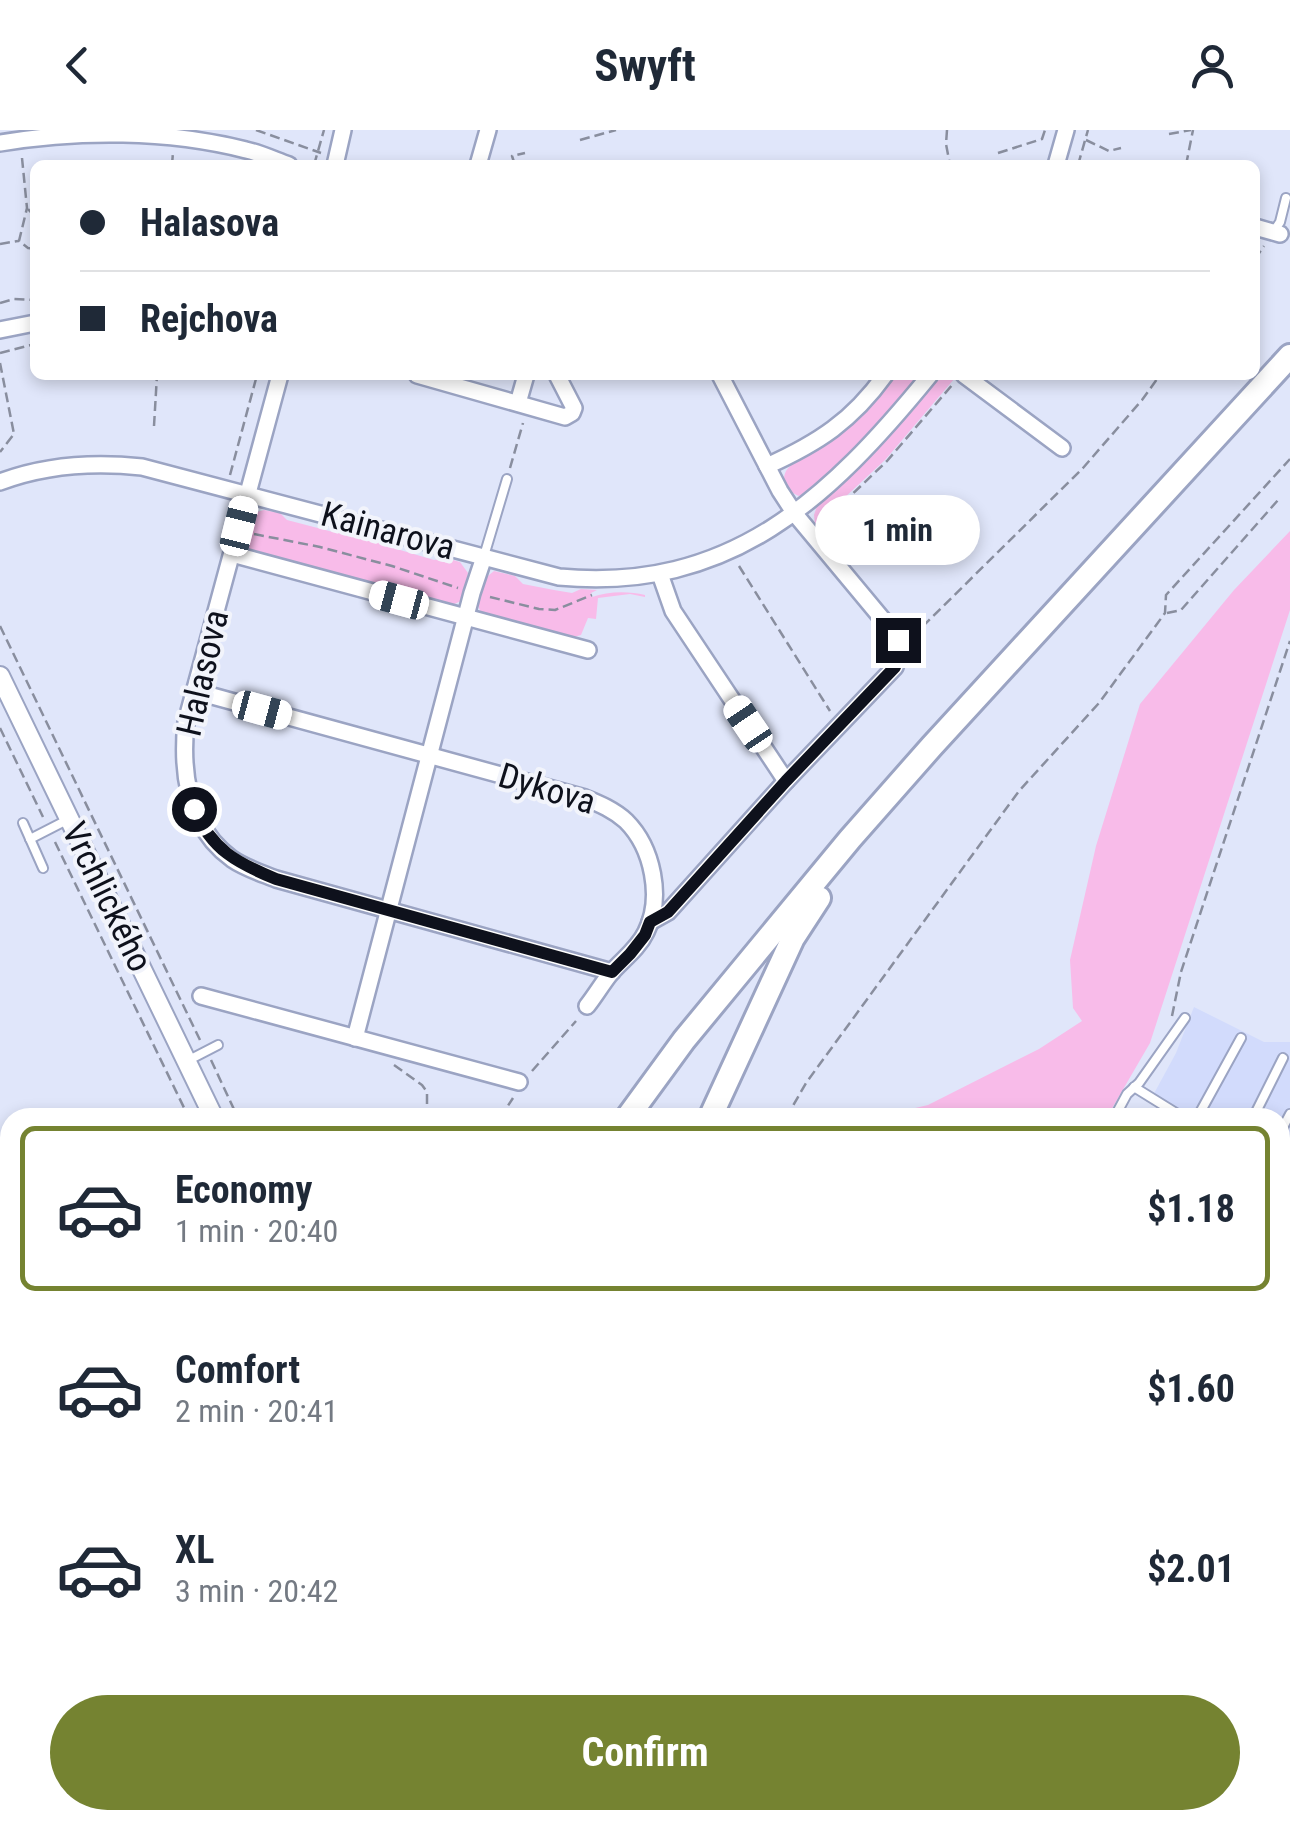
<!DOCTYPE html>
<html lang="en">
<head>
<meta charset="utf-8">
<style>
  :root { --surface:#fff; --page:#f2f2f3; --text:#1f2937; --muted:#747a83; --line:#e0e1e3; --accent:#758331 }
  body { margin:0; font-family:"Roboto Condensed",sans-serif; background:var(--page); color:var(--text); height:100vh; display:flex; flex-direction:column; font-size:38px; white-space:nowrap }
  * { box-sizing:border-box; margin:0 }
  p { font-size:32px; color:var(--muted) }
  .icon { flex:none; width:55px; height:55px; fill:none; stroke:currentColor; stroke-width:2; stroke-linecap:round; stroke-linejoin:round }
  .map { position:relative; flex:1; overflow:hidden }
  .sheet { position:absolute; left:0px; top:978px; width:1290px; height:722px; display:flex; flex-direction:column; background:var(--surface); border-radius:30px 30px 0 0; box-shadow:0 5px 15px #0003 }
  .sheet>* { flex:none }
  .hud { position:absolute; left:30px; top:30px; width:1230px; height:220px; border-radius:15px; box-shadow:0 5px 15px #0003; display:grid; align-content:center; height:220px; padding:0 50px; background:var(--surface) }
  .end { position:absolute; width:45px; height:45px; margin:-22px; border:12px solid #0e111c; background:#fff; box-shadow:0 0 0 5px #fff }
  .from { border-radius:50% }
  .bubble { position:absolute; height:70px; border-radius:35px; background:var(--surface); box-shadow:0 5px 15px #0003; font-size:32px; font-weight:700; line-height:70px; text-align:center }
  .car { position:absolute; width:30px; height:60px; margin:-30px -15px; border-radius:12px; box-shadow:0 0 8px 2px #0007; background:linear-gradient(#fff 24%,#345 0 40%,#fff 0 76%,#345 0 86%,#fff 0) }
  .hud b { display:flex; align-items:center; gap:35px; height:95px; font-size:38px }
  .hud b+b { border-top:2px solid var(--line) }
  .hud i { width:25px; height:25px; background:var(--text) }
  ul { padding:18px 0 0; list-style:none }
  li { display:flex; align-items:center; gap:30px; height:165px; margin:0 20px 15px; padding:0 30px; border:5px solid transparent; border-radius:15px }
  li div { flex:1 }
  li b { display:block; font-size:38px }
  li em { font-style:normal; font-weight:700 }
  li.selected { border-color:var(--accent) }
  li>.icon { width:90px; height:90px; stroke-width:1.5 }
  .action { display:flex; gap:20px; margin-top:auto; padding:20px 50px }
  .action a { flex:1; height:115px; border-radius:60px; background:var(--accent); color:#fff; font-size:40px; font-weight:700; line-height:115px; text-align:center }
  header { display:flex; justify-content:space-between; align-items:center; height:130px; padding:0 50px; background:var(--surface); font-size:45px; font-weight:700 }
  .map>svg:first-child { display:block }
</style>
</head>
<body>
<header><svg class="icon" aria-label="back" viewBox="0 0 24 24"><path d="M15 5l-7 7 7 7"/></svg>Swyft<svg class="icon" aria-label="person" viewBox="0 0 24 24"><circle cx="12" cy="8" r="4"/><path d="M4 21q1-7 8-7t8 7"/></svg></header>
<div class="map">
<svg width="1290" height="1698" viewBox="0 0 1290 1698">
  <rect width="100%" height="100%" fill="#e0e6fa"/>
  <!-- built -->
  <g fill="#d2dbfc">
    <path d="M1194,877L1264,912H1290V1072L1280,1074V988L1156,987L1154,985L1159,975L1151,969L1176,923Z"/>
    <path d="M403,1690H1005L1007,1695L1006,1698H411Z"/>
  </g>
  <!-- green -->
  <g fill="#f8bbe9">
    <path d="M895,245H918C893,280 835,347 799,366C789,362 780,353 786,341C790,333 804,328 812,323C846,303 871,275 895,245Z"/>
    <path d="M946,247L955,248L885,330L815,395L814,385L817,376L873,325L937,251Z"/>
    <path d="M264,380L280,383L287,390L333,402L345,400L383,410L390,417L434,430L446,428L460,432L468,443L461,471L450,476L246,421C239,406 246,383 264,380Z"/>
    <path d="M1290,401V480L1150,913L1107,987H877L928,975L1039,919L1082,891L1073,878L1070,830L1096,716L1140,574L1234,460Z"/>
    <path d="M494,441L515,446L523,454L554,460L572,463L581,459L597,460L591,463L592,467C608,461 629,461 645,465V467L630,464L598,468L596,489L588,488L581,505L570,508L482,484L477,474L483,450Z"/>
    <path d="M1006,1690H1125L1146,1698H1007L1005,1694Z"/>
  </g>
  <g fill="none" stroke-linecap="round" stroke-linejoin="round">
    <!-- primary-tunnel -->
    <path stroke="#c0c6d9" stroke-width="22" stroke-dasharray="22 11" stroke-linecap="butt" d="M184,1698L188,1690"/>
    <defs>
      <g id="service">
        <path d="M1274,101L1280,92L1286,68"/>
        <path d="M484,426L507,349"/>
        <path d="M23,693L43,738"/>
        <path d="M30,709L69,689"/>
        <path d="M187,931L218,915"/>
        <path d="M1134,957L1184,988"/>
        <path d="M1114,988L1127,964L1139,953L1185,888"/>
        <path d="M1197,988L1241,908"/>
        <path d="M1253,988L1283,928"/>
        <path d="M1280,1003L1290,984"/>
        <path d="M1280,1074L1290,1077"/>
        <path d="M562,1698L564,1690"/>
      </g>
      <g id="minor">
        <path d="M0,13C79,0 167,0 246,20C260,23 275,30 289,35"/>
        <path d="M335,35L343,0"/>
        <path d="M478,35L488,0"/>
        <path d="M1056,35L1066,0"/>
        <path d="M1255,97L1280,104"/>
        <path d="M0,200L35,193"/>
        <path d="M280,245L186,592C181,642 188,697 232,729C245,738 261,743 276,749L612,842"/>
        <path d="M417,245L565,287L572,283L574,278L557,245"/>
        <path d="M964,245L1062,318"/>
        <path d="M518,273L526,245"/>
        <path d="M767,336C818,313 852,291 885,245"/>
        <path d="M0,352C45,335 95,332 142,337L559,447C730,463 829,369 930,245"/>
        <path d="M232,424L588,520"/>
        <path d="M660,444L673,481L786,651"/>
        <path d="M194,561L585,668C600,674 614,680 626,691C653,718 663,768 646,802C638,819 622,830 610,844C602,854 595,866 587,876"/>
        <path d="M650,792L668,782L786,651L895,537L901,518L894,503L795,384L780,361L720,245"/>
        <path d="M201,866L519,952"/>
        <path d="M355,908L472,463L484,427"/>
        <path d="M0,1228L10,1260"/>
        <path d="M0,1333L10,1309"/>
        <path d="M1280,1334L1290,1317"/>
        <path d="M136,1698L140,1690"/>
        <path d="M992,1698L995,1690"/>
      </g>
      <g id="tertiary">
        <path d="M0,546L214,988"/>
        <path d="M1178,1690L1199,1698"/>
      </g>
      <g id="primary">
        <path d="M627,988L684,910L850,709L932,616L1290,226"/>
        <path d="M710,988L793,808L819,768"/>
      </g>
    </defs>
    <!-- service casing -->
    <use href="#service" stroke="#9ba4c3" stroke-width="12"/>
    <!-- minor casing -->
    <use href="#minor" stroke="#9ba4c3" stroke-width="20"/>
    <!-- tertiary casing -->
    <use href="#tertiary" stroke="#9ba4c3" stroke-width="22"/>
    <!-- primary casing -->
    <use href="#primary" stroke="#9ba4c3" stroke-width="28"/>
    <!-- path -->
    <g stroke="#898e9e" stroke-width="2.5" stroke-dasharray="10 5" stroke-linecap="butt">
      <path d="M256,0L321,23"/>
      <path d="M947,0L946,14L950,35"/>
      <path d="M1169,4L1191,0"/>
      <path d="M580,10L616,0"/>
      <path d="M1086,10L1109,21L1121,18"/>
      <path d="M998,23L1042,9L1045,0"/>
      <path d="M22,28L27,78L19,111L28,118L35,119"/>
      <path d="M172,35L173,22"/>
      <path d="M314,35L324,0"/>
      <path d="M515,35L512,26L525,23"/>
      <path d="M1078,35L1088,0"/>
      <path d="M1186,35L1193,0"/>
      <path d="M28,79L35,87"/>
      <path d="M0,114L18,111"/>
      <path d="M1255,129L1264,116"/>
      <path d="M0,173L14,169L35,170"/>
      <path d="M0,223L35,214"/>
      <path d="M0,233L14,304L0,322"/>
      <path d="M154,296L157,245"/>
      <path d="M510,338L523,293"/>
      <path d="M230,345L257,245"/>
      <path d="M821,394L887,331L953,254"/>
      <path d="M254,404L320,417L392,436L458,458"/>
      <path d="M739,436L830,581"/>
      <path d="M490,467L539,479L555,480L592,465"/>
      <path d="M1167,483L1181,480L1279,369"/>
      <path d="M0,496L200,910"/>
      <path d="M912,507L1083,338L1142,270L1160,245"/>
      <path d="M0,598L43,687"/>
      <path d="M55,712L189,988"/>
      <path d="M1172,886L1181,842L1290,511"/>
      <path d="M211,930L238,988"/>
      <path d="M394,935L422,955L427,962V988"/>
      <path d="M532,941L576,891"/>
      <path d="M500,988L513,968"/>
      <path d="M786,988L806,953L1019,661L1099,573L1165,483L1166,465L1290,329"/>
      <path d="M0,1191L8,1216"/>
      <path d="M1280,1219L1290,1215"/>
      <path d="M1280,1383L1290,1356"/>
      <path d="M1287,1550L1290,1556"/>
      <path d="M1280,1628L1290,1600"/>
      <path d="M1132,1690L1152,1698"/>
      <path d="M1241,1690L1263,1698"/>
      <path d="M315,1698L320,1690"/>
    </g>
    <!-- service -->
    <use href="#service" stroke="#fff" stroke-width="8"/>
    <!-- minor -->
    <use href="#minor" stroke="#fff" stroke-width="15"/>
    <!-- tertiary -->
    <use href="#tertiary" stroke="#fff" stroke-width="18"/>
    <!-- primary -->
    <use href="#primary" stroke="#fff" stroke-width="22"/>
  </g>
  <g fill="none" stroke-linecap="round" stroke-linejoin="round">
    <!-- route -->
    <path stroke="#0e111c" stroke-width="12" d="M194,679C212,720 237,733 276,749L612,842L630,824L645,805L650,792L668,782L786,651L895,537L901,518L898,510"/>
  </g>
  <g text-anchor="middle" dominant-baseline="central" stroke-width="8" stroke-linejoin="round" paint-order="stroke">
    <!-- street labels -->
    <g font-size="35" fill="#0e111c" stroke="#f2f4fb">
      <text transform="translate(388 401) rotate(15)">Kainarova</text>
      <text transform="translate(203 543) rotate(-77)">Halasova</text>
      <text transform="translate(547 659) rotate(17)">Dykova</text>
      <text transform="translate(107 767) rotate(64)">Vrchlického</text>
    </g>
  </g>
</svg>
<i class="end from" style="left:194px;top:679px"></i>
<i class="end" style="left:898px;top:510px"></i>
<div class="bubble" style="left:815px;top:365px;width:165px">1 min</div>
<i class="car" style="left:239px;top:396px;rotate:14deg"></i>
<i class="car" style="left:399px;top:470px;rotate:285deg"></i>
<i class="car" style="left:262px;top:580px;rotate:105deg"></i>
<i class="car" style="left:748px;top:594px;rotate:326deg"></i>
<div class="hud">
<b><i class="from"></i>Halasova</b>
<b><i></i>Rejchova</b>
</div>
<section class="sheet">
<ul>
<li class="selected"><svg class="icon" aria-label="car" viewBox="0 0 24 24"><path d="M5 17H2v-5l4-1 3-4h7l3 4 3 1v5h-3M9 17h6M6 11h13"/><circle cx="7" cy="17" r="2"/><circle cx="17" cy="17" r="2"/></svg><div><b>Economy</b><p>1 min · 20:40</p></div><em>$1.18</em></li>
<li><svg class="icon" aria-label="car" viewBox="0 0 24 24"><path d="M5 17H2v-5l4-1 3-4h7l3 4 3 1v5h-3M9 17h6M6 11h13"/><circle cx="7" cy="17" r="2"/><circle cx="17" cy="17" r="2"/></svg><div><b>Comfort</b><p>2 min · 20:41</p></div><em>$1.60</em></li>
<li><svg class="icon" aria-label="car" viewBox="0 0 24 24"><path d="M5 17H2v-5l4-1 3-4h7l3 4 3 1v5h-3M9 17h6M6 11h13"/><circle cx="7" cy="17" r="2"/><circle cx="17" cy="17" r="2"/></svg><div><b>XL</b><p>3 min · 20:42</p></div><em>$2.01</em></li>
</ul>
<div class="action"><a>Confirm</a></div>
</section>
</div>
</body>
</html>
